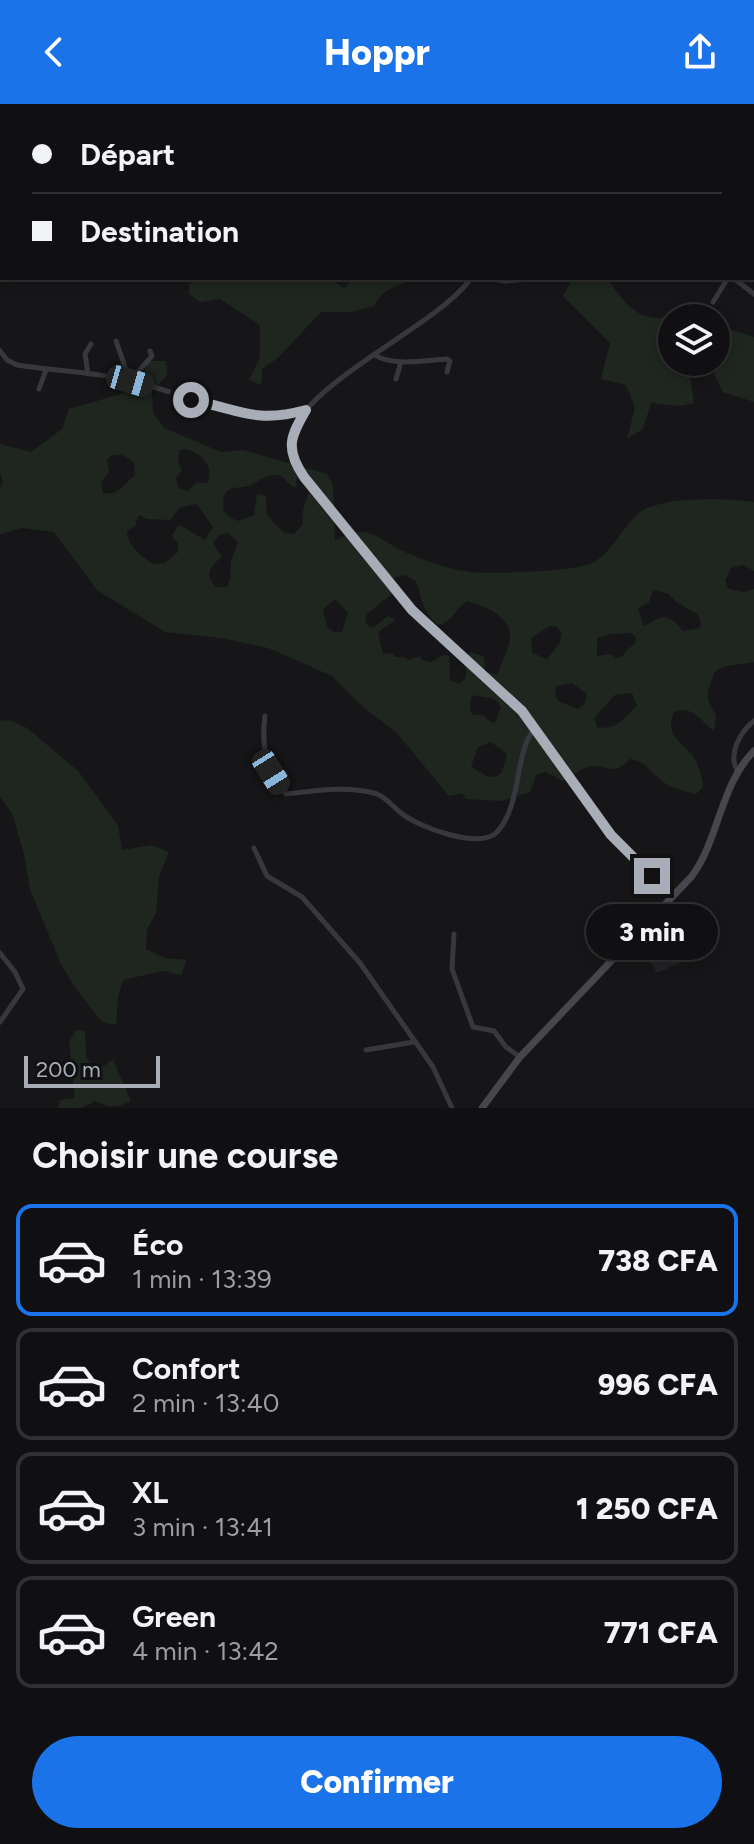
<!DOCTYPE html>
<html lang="fr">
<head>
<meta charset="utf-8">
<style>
  :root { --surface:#101012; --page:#1e1e20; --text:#f1f3f6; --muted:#9c9d9f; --line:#303032; --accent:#1a73e8 }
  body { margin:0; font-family:Figtree,sans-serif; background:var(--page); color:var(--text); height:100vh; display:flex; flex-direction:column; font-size:30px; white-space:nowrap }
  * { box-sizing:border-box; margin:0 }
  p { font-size:26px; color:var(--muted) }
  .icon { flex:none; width:44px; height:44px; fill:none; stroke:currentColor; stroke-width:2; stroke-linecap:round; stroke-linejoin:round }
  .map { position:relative; height:1004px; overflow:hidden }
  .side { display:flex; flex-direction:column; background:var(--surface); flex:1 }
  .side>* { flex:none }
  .guide { position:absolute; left:0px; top:0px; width:754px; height:176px; box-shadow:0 4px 12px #0003,0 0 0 2px var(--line); display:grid; align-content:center; height:176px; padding:0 32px; background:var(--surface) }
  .tools { position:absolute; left:658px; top:200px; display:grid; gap:16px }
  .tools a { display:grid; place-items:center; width:72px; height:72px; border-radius:50%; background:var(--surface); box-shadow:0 4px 12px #0003,0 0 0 2px var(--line); font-size:40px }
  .scale { position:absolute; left:24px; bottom:20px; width:136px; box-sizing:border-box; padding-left:8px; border:4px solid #a8adb8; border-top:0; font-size:22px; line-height:28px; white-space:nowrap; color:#a8adb8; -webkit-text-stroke:6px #111113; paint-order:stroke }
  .end { position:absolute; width:36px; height:36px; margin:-18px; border:10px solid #a8adb8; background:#111; box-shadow:0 0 0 4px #111 }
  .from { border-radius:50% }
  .bubble { position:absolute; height:56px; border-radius:28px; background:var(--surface); box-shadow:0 4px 12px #0003,0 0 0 2px var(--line); font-size:26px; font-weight:800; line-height:56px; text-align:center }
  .car { position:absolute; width:24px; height:48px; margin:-24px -12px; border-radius:10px; box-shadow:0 0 6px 2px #0007; background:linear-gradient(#222 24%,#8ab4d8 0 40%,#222 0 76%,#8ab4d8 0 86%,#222 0) }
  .guide b { display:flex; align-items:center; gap:28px; height:76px; font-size:30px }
  .guide b+b { border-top:2px solid var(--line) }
  .guide i { width:20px; height:20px; background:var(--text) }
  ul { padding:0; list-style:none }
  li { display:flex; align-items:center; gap:24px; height:112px; margin:0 16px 12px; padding:0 16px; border:4px solid var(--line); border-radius:16px }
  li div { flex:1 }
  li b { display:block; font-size:30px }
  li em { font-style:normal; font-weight:800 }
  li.selected { border-color:var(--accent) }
  li>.icon { width:72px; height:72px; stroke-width:1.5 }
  h2 { padding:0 32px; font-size:36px; line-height:96px }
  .button { display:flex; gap:16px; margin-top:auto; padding:16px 32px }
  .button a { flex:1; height:92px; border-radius:48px; background:var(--accent); color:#fff; font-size:32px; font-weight:800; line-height:92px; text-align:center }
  header { display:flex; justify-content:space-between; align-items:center; height:104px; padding:0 32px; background:var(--accent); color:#fff; font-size:36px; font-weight:800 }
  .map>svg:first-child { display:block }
</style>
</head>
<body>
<header><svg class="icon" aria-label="back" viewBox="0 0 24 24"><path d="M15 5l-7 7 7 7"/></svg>Hoppr<svg class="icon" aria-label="share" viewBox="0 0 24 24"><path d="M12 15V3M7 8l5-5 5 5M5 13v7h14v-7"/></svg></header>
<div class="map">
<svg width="754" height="1004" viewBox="0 0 754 1004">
  <rect width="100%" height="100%" fill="#161618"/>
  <!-- built -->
  <path fill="#222225" d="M696,804L702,814L697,851L657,869L636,833L653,816L660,824Z"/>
  <!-- green -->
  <g fill="#1e261f" fill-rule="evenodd">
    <path d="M0,0H188L2,2V83Z"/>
    <path d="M200,174H326L344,184L354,174H422C404,179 383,183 374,202L351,208H321L279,253L262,265L261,281L249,276L260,253V221L220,195L200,198L189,190V180Z"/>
    <path d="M573,174H606C621,192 633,215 659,214C675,214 680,209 696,214H672V258H698L688,263L694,299L679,302L651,299L643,325L627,335L635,304L626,281L601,275L610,239L563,192Z"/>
    <path d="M716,221L754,233V298L723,288L708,258H716Z"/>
    <path d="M150,257H165L168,270L152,288L153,308L164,324L221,348L243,346L327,370L333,381L335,436C343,433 355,427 364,428C376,430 386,438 397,444C424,458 461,470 491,469C514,468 575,468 594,458C612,448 626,418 640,408C662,392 727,394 754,398V467L743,461L731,464L725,477L729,485L744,488L754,485V558L722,563L715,568L708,586V596L716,612L714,627C700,617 694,601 674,608C663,635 686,638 696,657C700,665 702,674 703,683L696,690C684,687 673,685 663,678C651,669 646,657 630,655C612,675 605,658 587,663C579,666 570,673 563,677L545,668L536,671L530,688L502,697L466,695L462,689L449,692L396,628L363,603L332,572L268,544L221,534L165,528L97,486L54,428L22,424L0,430V384L3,377L0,369V340L31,348L62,325L69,305L134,286ZM182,345C200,346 215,362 207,379H196L188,387L179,384L176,374L182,366L178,357L179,347ZM122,351L134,358L135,371C124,380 119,392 103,389L101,379L109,368L107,355L113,351ZM303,368L311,372C313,392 300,397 303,420L294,430L284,429L267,411L266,392L257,390L254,411L238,417L229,413L223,405L224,391C231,381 237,385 248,382C258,379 265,369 278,371C285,373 287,379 293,383L297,382L296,377ZM197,400L213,423L205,436L180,421L177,423L172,432L178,440V448L165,459L154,460C142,453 127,442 127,427L135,422L139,411L147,415L170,416L180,403ZM228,429L238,438C237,445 232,451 231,457C230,467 232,472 227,483H216C204,471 210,462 222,453L213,439L219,431ZM404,471L416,477C423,497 421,507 439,521C452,518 456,504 467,497C481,500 512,513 510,533C510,542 501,561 497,571L485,567L484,553L471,548L467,551L466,574L459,580L450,576L449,552L444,551L431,558L422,556L420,552L409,556L404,553H395L392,549L383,550L378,528L396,516L388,512L373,524L367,521L365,515L368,509L393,489L389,475ZM653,486L669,490L676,498L697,510L701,518L700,524L683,527C666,507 663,512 644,522L638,504L649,498ZM335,495L348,509L342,528H334L327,523L323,506ZM550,522H556L562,530L559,540L547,555L532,549L531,534ZM631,529L636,533L635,540L626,546L623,552L616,554L610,550L597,552V534L611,530ZM572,579L587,590L584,601L578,605L558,597L555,589L557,582ZM632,589L637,602C624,613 617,627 597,623L594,614L615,591ZM476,591C487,595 495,591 501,603L496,617L492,619L483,611H473L470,607L471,594ZM491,638L507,650L502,668L496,673L487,672L471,663L478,643Z"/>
    <path d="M0,616L12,617L27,624L78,667L118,721L122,746L152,741L169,748L159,773L156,809L147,825L146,845L165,854L187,856L181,871L163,867L123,876L118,892L116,921L102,918L74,882L60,858L30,785L24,750L12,709L0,693Z"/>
    <path d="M76,926L85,927L86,952L91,960L102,963L113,956L131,997C118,1004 108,1004 95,997L81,1004H58L60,996L75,994L69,938Z"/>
  </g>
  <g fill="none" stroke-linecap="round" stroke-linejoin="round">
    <!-- minor -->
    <g stroke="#37383d" stroke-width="5">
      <path d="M530,0L532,2"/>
      <path d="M522,2L523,0"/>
      <path d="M471,174C437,224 293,282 291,339C290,352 297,363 304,373L412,506L522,607L611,731L672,792"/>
      <path d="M488,174L505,177L539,174"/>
      <path d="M733,174L754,190"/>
      <path d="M713,198L728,174"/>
      <path d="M116,237L130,277L152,252L150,247"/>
      <path d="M0,247L7,256L17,261C55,267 95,268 133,277C192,292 243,322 305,306"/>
      <path d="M375,251C393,263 426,256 447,255L450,257L447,268"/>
      <path d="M88,270L85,250L91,240"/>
      <path d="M396,275L401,258"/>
      <path d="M39,285L46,266"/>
      <path d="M187,313L188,302L191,296"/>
      <path d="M265,612C261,642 266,667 286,690C316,687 347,681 377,690C387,694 393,703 401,709C418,723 480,746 497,728C522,701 514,651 534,625"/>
      <path d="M737,666C728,650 740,628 754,617"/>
      <path d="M254,744L267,772L302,793L360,859L433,963L452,1004"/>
      <path d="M454,830L452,865L473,923L494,927L506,943L520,953"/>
      <path d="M0,849L15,868L23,885L0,918"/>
      <path d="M366,946L414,938"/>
    </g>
    <!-- secondary -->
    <path stroke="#45474d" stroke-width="7" d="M482,1004L520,953L692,772C720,733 720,681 754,647"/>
  </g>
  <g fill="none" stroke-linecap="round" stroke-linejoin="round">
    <!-- route -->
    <path stroke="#a8adb8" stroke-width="10" d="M191,296C239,305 254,320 306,306C290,333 285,345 304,373L412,506L522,607L611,731L652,772"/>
  </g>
</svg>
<div class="tools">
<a><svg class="icon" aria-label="layers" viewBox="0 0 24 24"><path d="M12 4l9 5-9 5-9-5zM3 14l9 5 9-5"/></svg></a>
</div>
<div class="scale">200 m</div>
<i class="end from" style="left:191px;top:296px"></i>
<i class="end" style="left:652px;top:772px"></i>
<div class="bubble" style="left:586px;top:800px;width:132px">3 min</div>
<i class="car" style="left:130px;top:277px;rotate:106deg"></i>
<i class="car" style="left:271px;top:668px;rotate:148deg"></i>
<div class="guide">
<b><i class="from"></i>Départ</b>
<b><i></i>Destination</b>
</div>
</div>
<section class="side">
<h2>Choisir une course</h2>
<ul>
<li class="selected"><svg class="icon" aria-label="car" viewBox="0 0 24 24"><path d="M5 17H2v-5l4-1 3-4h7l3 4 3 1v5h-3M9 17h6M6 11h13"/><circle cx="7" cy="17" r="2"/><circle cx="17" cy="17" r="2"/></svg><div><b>Éco</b><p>1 min · 13:39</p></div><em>738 CFA</em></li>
<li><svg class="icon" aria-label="car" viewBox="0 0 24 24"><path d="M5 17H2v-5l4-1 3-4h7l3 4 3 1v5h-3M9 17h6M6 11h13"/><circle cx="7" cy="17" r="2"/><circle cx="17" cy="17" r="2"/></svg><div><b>Confort</b><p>2 min · 13:40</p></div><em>996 CFA</em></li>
<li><svg class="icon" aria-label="car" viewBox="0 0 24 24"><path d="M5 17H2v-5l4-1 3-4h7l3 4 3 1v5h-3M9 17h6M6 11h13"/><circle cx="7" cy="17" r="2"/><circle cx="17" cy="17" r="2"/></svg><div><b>XL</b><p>3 min · 13:41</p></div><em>1 250 CFA</em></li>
<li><svg class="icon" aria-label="car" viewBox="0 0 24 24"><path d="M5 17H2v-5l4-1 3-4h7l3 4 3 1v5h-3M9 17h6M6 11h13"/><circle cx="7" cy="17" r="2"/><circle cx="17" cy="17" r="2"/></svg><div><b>Green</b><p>4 min · 13:42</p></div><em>771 CFA</em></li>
</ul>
<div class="button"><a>Confirmer</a></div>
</section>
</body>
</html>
